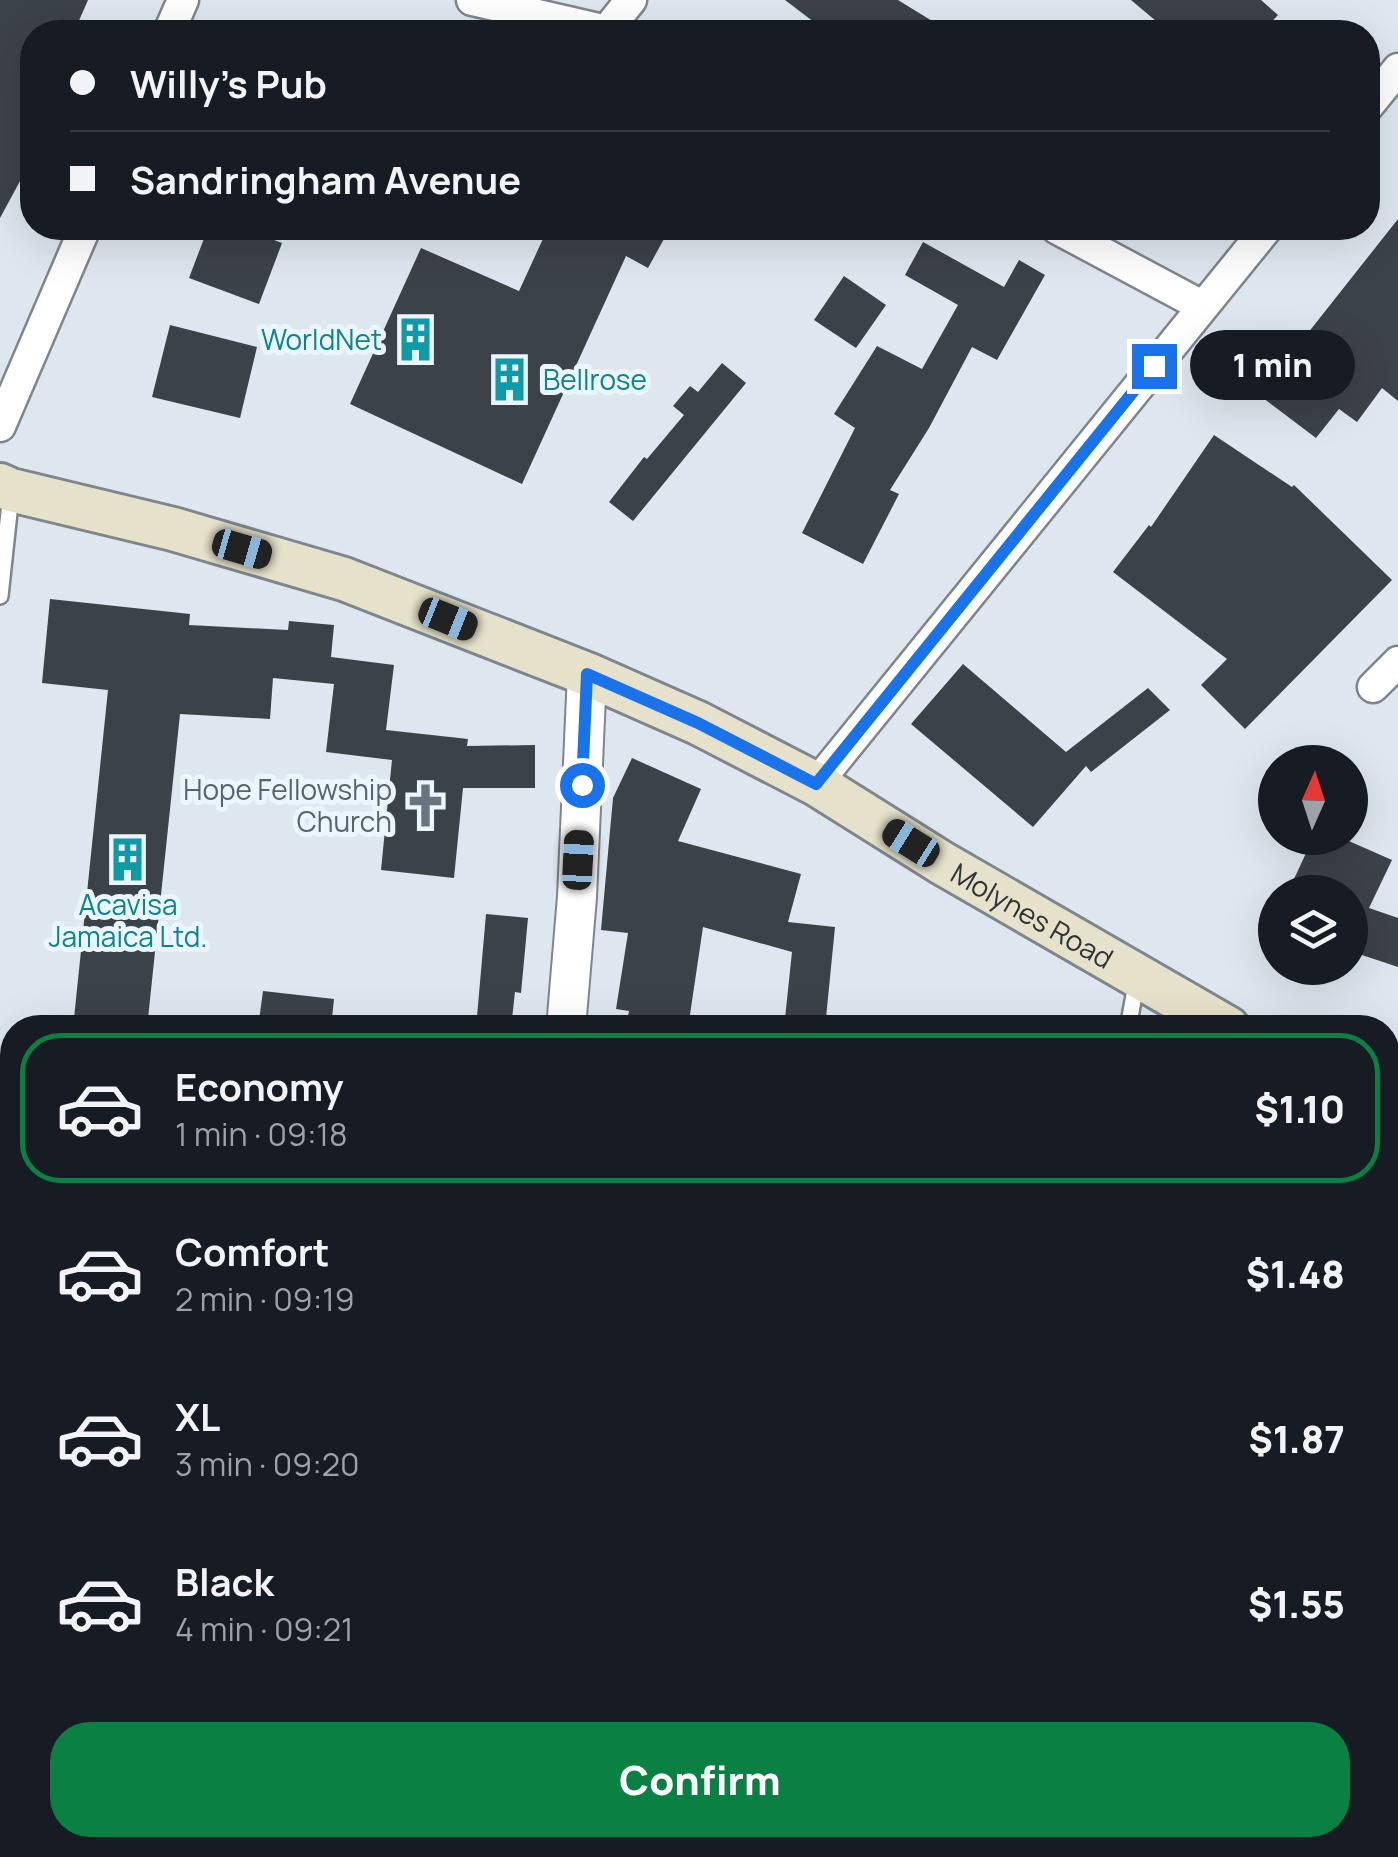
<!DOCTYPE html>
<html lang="en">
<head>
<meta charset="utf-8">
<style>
  :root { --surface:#171b24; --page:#20242c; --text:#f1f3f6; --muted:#9ea1a6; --line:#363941; --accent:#0b8043 }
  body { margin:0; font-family:Manrope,sans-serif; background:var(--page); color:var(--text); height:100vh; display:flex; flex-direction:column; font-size:38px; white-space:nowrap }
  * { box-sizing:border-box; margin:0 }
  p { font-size:32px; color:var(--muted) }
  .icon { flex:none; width:55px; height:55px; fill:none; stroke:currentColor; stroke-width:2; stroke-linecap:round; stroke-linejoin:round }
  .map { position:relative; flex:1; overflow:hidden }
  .sheet { position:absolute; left:0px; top:1015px; width:1400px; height:842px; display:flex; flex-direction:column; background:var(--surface); border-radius:40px 40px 0 0; box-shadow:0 10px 40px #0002 }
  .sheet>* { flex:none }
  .banner { position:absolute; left:20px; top:20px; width:1360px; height:220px; border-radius:40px; box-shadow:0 10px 40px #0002; display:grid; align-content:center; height:220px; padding:0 50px; background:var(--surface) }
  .needle { width:65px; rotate:3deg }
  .controls { position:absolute; left:1258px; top:745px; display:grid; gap:20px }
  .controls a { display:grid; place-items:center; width:110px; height:110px; border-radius:50%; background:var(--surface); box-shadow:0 10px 40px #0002; font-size:50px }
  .end { position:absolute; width:45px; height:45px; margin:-22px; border:12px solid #1a73e8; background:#fff; box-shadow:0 0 0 5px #fff }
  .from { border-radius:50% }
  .bubble { position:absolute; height:70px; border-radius:35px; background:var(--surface); box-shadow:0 10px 40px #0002; font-size:32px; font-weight:800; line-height:70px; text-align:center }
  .car { position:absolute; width:30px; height:60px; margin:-30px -15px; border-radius:12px; box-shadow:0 0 8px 2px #0007; background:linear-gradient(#222 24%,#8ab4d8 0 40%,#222 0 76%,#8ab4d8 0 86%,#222 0) }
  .banner b { display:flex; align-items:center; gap:35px; height:95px; font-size:38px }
  .banner b+b { border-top:2px solid var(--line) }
  .banner i { width:25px; height:25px; background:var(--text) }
  ul { padding:18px 0 0; list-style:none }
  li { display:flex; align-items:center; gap:30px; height:150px; margin:0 20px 15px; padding:0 30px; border:5px solid transparent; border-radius:40px }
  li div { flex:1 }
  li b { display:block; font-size:38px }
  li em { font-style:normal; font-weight:800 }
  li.selected { border-color:var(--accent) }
  li>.icon { width:90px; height:90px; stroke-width:1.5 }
  .action { display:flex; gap:20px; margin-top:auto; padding:20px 50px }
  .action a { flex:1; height:115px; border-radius:40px; background:var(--accent); color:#fff; font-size:40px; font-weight:800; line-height:115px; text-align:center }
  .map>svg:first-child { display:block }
</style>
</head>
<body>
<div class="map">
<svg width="1398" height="1857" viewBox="0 0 1398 1857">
  <rect width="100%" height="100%" fill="#dee7ef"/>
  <!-- building -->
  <g fill="#3b4248">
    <path d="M0,0H88L74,32H32V159L0,218Z"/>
    <path d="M785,0H898L950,32H881L865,22L857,32H827Z"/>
    <path d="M1131,0H1261L1278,15L1262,32H1169Z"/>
    <path d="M1398,219V401L1382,388L1357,422L1339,409L1316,438L1259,395Z"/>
    <path d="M208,228H242L282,243L259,304L189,278Z"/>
    <path d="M548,228H670L648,268L626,256L522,484L350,404L421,248L519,291Z"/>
    <path d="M923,242L1004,287L1019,260L1045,275L997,360L972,347L929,428L890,490L899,494L863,564L802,533L855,428L834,414L877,346L922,369L958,305L905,275Z"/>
    <path d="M844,276L886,305L856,348L814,320Z"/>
    <path d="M170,325L257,347L240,418L152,397Z"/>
    <path d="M722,363L746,383L633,521L609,502L644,457L647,459L684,415L673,406L690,386L698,392Z"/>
    <path d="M1214,435L1292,487L1294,485L1392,580L1245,729L1201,685L1227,659L1113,572L1149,525L1151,527Z"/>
    <path d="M50,599L190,614L189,625L288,630L289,621L334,625L331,657L394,665L386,730L468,739L467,746L535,745V788H463L454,878L381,870L392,760L326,752L334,684L273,678L270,719L180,714L147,1028H73L108,690L42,683Z"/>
    <path d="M963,664L1066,752L1148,688L1170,710L1091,772L1086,766L1033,827L911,724Z"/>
    <path d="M632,758L701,789L678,841L801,874L788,922L835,927L825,1028H784L792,952L703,927L688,1028H670L627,1021L629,1011L616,1009L628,933L601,930L613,798Z"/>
    <path d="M1313,838H1342L1392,860L1369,908L1398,918V967L1350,951V892H1288Z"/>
    <path d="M486,914L528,918L521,993L515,992L511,1028H476Z"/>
    <path d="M263,991L334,999L331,1028H258Z"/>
  </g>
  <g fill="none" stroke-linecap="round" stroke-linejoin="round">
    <defs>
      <g id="service">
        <path d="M0,596L11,494"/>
        <path d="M1128,1028L1137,979"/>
      </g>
      <g id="minor">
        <path d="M472,0L612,32"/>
        <path d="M607,30L631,0"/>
        <path d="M169,32L183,0"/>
        <path d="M1368,106L1398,69"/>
        <path d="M1056,228L1202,306"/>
        <path d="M0,426L85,228"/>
        <path d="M1373,687L1398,662"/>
        <path d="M816,784L1267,228"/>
        <path d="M0,1481L12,1369"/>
      </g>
      <g id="tertiary">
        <path d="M566,1028L577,897L587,674"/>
        <path d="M437,1857L447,1845"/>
      </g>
      <g id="secondary">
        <path id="s1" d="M0,485L11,490L173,529L344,579L587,674L698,723L816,784L942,863L1228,1028"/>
        <path d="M1388,1120L1398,1126"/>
      </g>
    </defs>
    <!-- service casing -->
    <use href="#service" stroke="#7e868d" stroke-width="20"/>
    <!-- minor casing -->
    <use href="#minor" stroke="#7e868d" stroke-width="35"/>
    <!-- tertiary casing -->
    <use href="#tertiary" stroke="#7e868d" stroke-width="42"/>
    <!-- secondary casing -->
    <use href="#secondary" stroke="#7e868d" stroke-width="48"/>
    <!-- service -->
    <use href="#service" stroke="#fff" stroke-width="15"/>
    <!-- minor -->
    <use href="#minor" stroke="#fff" stroke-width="30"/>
    <!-- tertiary -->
    <use href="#tertiary" stroke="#fff" stroke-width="38"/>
    <!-- secondary -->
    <use href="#secondary" stroke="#e5e1ca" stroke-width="42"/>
  </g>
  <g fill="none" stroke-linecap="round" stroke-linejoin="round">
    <!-- route -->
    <path stroke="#1a73e8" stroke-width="12" d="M582,785L587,674L698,723L816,784L1154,366"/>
  </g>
  <!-- icons -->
  <defs>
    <symbol id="building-bare" viewBox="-9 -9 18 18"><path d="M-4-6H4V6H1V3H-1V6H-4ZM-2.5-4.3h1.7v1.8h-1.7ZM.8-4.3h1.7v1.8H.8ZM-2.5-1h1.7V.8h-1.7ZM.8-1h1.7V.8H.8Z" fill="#0f9aa8" stroke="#ebf5fd" stroke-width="2.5" paint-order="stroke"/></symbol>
    <symbol id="church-bare" viewBox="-9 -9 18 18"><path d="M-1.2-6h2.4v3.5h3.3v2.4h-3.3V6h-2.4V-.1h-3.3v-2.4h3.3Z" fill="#6b7280" stroke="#ebf5fd" stroke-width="2.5" paint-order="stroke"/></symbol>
  </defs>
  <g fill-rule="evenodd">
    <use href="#building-bare" x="384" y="308" width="63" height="63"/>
    <use href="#building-bare" x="478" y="348" width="63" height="63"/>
    <use href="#church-bare" x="394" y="774" width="63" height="63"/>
    <use href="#building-bare" x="96" y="828" width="63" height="63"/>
  </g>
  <g text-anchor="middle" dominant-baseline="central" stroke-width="10" stroke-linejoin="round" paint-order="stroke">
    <!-- culture labels -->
    <g font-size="28" fill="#0d838f" stroke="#ebf5fd" text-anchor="end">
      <text x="382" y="339">WorldNet</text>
      <text x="543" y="379" text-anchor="start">Bellrose</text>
      <text x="128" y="904" text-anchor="middle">Acavisa<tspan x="128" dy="32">Jamaica Ltd.</tspan></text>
    </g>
    <!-- worship labels -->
    <g font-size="28" fill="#5b616d" stroke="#ebf5fd" text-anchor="end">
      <text x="392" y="789">Hope Fellowship<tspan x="392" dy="32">Church</tspan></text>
    </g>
    <!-- street labels -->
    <g font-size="28" fill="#2f3336" stroke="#ebf5fd">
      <text stroke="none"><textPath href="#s1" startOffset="1125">Molynes Road</textPath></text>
    </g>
  </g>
</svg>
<div class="controls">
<a><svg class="needle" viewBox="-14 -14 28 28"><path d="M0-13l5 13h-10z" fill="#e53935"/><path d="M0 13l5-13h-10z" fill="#9ea1a6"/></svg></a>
<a><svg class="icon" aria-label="layers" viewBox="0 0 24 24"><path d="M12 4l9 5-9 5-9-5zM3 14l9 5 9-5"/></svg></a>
</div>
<i class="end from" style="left:582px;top:785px"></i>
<i class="end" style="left:1154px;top:366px"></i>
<div class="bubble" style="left:1190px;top:330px;width:165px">1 min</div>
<i class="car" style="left:242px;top:549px;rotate:106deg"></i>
<i class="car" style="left:448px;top:619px;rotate:112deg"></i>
<i class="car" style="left:911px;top:843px;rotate:302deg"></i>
<i class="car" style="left:578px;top:860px;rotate:3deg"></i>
<div class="banner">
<b><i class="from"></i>Willy's Pub</b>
<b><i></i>Sandringham Avenue</b>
</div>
<section class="sheet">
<ul>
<li class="selected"><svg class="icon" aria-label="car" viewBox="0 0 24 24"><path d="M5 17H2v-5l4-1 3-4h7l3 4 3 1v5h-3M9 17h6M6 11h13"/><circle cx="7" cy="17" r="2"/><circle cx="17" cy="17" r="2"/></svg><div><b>Economy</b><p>1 min · 09:18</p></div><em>$1.10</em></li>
<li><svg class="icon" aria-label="car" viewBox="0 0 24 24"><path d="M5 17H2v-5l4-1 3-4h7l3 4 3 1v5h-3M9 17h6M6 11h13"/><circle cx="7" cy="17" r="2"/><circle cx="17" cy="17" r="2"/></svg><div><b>Comfort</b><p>2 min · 09:19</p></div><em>$1.48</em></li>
<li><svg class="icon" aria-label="car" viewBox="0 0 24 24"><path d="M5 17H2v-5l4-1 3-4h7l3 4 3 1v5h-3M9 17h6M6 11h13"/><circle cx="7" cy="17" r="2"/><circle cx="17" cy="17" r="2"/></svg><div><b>XL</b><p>3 min · 09:20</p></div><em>$1.87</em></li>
<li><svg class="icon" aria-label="car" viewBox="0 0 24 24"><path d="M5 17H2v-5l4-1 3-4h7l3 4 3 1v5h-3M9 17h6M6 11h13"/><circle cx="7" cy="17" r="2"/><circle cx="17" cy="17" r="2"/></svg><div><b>Black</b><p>4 min · 09:21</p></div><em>$1.55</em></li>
</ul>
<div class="action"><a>Confirm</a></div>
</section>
</div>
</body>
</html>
